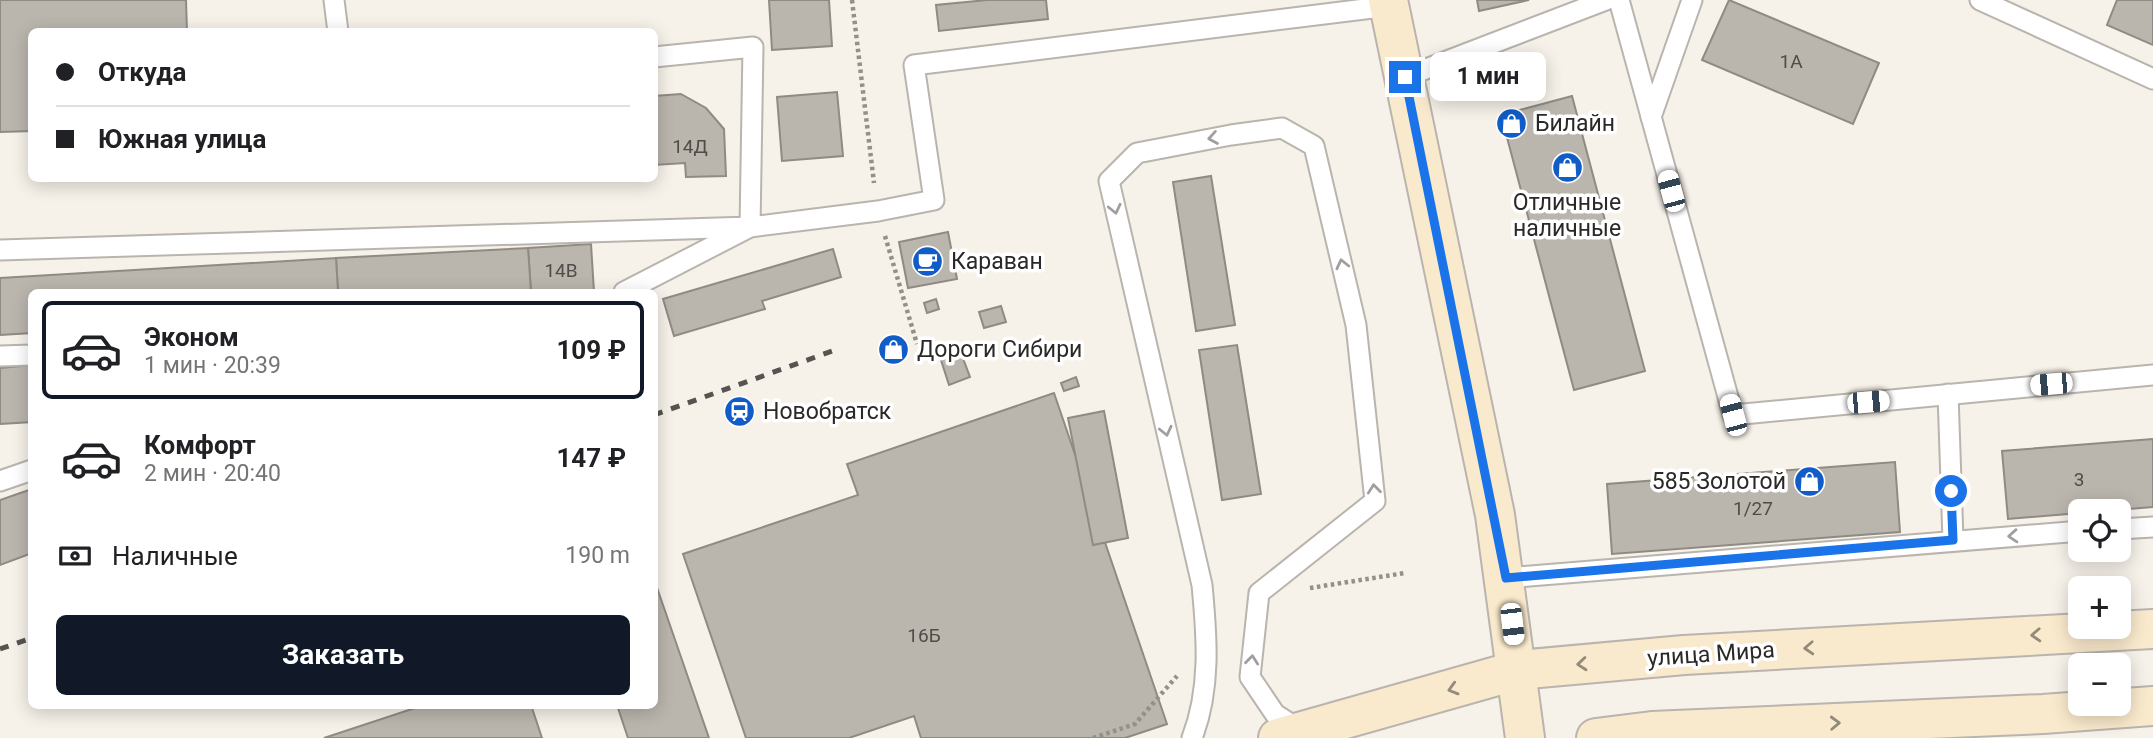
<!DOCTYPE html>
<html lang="ru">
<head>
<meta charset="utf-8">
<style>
  :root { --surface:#fff; --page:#f2f2f2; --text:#202124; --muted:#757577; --line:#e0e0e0; --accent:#111827 }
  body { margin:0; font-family:Roboto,sans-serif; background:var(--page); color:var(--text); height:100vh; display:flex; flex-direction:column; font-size:26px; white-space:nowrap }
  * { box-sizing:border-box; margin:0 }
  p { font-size:23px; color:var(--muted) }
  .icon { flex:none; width:38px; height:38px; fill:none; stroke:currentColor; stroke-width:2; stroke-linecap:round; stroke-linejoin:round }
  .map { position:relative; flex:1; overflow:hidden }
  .side { position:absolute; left:28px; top:289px; width:630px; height:420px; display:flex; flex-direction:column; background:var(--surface); border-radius:10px; box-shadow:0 4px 18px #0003 }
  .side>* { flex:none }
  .guide { position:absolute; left:28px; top:28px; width:630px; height:154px; border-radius:10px; box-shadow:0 4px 18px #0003; display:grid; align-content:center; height:154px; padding:0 28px; background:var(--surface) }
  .controls { position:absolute; left:2068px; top:499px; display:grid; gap:14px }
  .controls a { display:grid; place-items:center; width:63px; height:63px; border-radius:10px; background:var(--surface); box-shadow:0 4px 18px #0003; font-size:35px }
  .end { position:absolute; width:32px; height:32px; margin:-16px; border:9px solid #1a73e8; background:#fff; box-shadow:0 0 0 4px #fff }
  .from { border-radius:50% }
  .bubble { position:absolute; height:49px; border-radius:10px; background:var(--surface); box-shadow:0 4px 18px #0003; font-size:23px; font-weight:700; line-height:49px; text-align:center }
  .car { position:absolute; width:21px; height:42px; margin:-21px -10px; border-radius:9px; box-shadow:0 0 5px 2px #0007; background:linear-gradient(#fff 24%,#345 0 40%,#fff 0 76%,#345 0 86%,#fff 0) }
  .guide b { display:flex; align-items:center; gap:24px; height:66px; font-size:26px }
  .guide b+b { border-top:2px solid var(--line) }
  .guide i { width:18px; height:18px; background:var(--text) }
  ul { padding:12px 0 0; list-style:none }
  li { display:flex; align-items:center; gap:21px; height:98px; margin:0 14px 10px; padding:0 14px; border:4px solid transparent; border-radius:10px }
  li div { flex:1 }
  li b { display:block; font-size:26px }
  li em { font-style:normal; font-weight:700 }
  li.selected { border-color:var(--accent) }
  li>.icon { width:63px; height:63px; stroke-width:1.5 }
  .pay { display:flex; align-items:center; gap:18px; height:77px; padding:0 28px; font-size:26px }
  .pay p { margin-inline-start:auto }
  .action { display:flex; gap:14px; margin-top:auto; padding:14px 28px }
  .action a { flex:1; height:80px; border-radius:10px; background:var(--accent); color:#fff; font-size:28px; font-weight:700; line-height:80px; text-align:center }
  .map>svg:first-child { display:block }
</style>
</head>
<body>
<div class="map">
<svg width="2153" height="738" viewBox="0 0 2153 738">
  <rect width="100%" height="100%" fill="#f6f1e9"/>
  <!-- building -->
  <g fill="#bab6ae" stroke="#8f8b84" stroke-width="2">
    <path d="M0,0H186L187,32H32V131L0,132Z"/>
    <path d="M769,0H829L832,46L772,50Z"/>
    <path d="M987,0H1046L1048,19L939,31L936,5Z"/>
    <path d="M1477,0H1529L1479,11Z"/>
    <path d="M1729,0L1879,63L1853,124L1702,60Z"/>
    <path d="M2117,0H2153V45L2107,25Z"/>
    <path d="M837,92L843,156L782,161L777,97Z"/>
    <path d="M681,94L706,108L724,129L726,176L686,177L685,163L654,165V96Z"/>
    <path d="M1572,96L1645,371L1574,390L1501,115Z"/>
    <path d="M1211,176L1235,325L1196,331L1173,182Z"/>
    <path d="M948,232L957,279L908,288L899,242Z"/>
    <path d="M591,244L594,292H531L528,248Z"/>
    <path d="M528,248L531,292H338L336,258Z"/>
    <path d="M833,249L841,277L762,301L765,309L674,336L663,299Z"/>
    <path d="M336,258L338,292H32V333L0,335V278Z"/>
    <path d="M936,299L939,309L927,313L924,303Z"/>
    <path d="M1001,306L1006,322L984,328L979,312Z"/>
    <path d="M897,344L900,353L885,358L882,349Z"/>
    <path d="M1237,345L1261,494L1222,500L1199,350Z"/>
    <path d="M961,353L970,377L949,385L941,360Z"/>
    <path d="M32,365V422L0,424V368Z"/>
    <path d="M1076,377L1079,386L1064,391L1061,383Z"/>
    <path d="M1054,393L1167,724L1125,738H921L914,716L849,738H746L683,554L858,495L847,464Z"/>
    <path d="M1104,411L1128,538L1093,545L1068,418Z"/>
    <path d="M2153,439V507L2008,519L2002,451Z"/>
    <path d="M1895,462L1900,532L1612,554L1607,484Z"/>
    <path d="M32,489V553L0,565V500Z"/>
    <path d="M654,579L709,738H628L617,705H654Z"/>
    <path d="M424,705H531L542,738H324Z"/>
  </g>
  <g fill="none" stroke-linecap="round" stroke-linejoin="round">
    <defs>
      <g id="lane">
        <path d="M334,0L338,32"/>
        <path d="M1619,0L1733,415L2153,375"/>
        <path d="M1980,0L2153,79"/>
        <path d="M1405,77L1606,0"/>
        <path d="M1651,117L1692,0"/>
        <path d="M0,250L750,227L753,47L654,57"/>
        <path d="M624,292L750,227L878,211L934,200L914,65L1389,6"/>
        <path d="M0,356L32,355"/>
        <path d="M1948,394L1953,540"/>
        <path d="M0,481L32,470"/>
        <path d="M2119,529L2153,527"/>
        <path d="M1506,578L2081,531"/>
        <path d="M1192,738C1211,689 1207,637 1202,585L1109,181L1137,153L1231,135L1282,128L1314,146L1356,325L1375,501L1259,593L1250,677L1275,714L1300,730"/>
      </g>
      <g id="secondary">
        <path d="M1388,0L1495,515L1525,738"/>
        <path d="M1278,738L1518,670L1684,655L2153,629"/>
        <path d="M1596,738L1652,731L2043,714L2153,706"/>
      </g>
    </defs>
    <!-- lane casing -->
    <use href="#lane" stroke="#b9b4ad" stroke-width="23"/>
    <!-- secondary casing -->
    <use href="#secondary" stroke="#b9b4ad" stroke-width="42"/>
    <!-- path -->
    <g stroke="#938f8a" stroke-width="4.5" stroke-dasharray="3.5 3.5" stroke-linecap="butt">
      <path d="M852,0L874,183"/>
      <path d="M885,236L917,344"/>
      <path d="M1310,588L1405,573"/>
      <path d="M1093,738L1135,724L1177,676"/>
    </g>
    <!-- lane -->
    <use href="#lane" stroke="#fff" stroke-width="19"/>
    <!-- secondary -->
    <use href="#secondary" stroke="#faeacd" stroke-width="38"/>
    <!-- rail -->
    <g stroke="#565450" stroke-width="5" stroke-dasharray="9 9" stroke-linecap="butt">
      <path d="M654,415L838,349"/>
      <path d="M0,649L32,638"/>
    </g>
  </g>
  <!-- one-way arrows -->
  <defs><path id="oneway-chevron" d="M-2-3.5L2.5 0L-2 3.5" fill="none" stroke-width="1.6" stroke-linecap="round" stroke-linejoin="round" transform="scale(1.75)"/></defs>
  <g stroke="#a09f9e">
    <use href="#oneway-chevron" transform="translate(1213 138) rotate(170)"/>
    <use href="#oneway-chevron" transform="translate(1115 209) rotate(77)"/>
    <use href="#oneway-chevron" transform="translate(1342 264) rotate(-103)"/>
    <use href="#oneway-chevron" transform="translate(1166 431) rotate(77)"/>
    <use href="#oneway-chevron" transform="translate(1374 489) rotate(-96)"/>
    <use href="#oneway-chevron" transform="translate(2013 536) rotate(176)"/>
    <use href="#oneway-chevron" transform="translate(1252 660) rotate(-84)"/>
  </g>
  <g stroke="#928a7a">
    <use href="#oneway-chevron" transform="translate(2036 635) rotate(177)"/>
    <use href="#oneway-chevron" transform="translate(1809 648) rotate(177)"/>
    <use href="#oneway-chevron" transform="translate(1582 664) rotate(175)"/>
    <use href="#oneway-chevron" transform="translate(1453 689) rotate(164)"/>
    <use href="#oneway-chevron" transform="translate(1835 723) rotate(-2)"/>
  </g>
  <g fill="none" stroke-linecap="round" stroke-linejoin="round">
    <!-- route -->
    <path stroke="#1a73e8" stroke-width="9" d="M1405,77L1506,578L1953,540L1951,491"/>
  </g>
  <!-- icons -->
  <defs>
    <symbol id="shop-disc" viewBox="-11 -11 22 22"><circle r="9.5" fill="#115cc6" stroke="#fff"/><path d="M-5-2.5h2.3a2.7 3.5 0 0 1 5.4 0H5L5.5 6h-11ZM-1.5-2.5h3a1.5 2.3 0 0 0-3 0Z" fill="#fff"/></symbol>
    <symbol id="cafe-disc" viewBox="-11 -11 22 22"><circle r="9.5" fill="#115cc6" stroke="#fff"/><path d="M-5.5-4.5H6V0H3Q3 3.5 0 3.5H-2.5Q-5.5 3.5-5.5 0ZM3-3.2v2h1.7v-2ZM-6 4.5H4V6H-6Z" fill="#fff"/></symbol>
    <symbol id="station-disc" viewBox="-11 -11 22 22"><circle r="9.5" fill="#115cc6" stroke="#fff"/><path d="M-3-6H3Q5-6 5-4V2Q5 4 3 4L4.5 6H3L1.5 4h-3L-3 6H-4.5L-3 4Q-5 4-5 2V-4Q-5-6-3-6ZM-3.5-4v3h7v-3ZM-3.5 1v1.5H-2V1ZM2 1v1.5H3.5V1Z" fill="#fff"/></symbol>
  </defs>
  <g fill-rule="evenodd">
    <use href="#shop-disc" x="1494" y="106" width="35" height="35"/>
    <use href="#shop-disc" x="1550" y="150" width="35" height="35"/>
    <use href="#cafe-disc" x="910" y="244" width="35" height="35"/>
    <use href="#shop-disc" x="876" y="332" width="35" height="35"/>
    <use href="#station-disc" x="722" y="394" width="35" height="35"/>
    <use href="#shop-disc" x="1792" y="464" width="35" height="35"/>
  </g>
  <g text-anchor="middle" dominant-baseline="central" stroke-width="7" stroke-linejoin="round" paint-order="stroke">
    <!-- number labels -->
    <g font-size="19" fill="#4f4c49">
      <text x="1791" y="61">1А</text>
      <text x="690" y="146">14Д</text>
      <text x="561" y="270">14В</text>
      <text x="2079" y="479">3</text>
      <text x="1753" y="508">1/27</text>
      <text x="924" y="635">16Б</text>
    </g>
    <!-- poi labels -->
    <g font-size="23" fill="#2b2927" stroke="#fff" text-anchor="start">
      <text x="1535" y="123">Билайн</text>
      <text x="1567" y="202" text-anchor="middle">Отличные<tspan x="1567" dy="26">наличные</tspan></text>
      <text x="951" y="261">Караван</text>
      <text x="917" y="349">Дороги Сибири</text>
      <text x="763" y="411">Новобратск</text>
      <text x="1786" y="481" text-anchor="end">585 Золотой</text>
    </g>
    <!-- street labels -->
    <g font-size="23" fill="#2b2927" stroke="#fff">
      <text transform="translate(1711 654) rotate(-4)">улица Мира</text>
    </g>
  </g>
</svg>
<div class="controls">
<a><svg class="icon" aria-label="locate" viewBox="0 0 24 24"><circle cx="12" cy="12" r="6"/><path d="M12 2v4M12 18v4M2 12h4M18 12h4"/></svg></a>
<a>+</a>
<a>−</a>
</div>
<i class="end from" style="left:1951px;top:491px"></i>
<i class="end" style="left:1405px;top:77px"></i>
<div class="bubble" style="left:1430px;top:52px;width:116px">1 мин</div>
<i class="car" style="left:1671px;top:191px;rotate:345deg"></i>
<i class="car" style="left:2051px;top:384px;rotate:265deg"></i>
<i class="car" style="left:1868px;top:402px;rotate:85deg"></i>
<i class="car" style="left:1733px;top:415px;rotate:345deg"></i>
<i class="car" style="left:1512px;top:624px;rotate:173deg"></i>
<div class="guide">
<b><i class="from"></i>Откуда</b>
<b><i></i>Южная улица</b>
</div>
<section class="side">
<ul>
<li class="selected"><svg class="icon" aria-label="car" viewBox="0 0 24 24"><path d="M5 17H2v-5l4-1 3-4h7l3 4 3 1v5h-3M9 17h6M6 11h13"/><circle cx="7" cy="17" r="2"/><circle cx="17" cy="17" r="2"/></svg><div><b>Эконом</b><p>1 мин · 20:39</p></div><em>109 ₽</em></li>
<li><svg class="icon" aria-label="car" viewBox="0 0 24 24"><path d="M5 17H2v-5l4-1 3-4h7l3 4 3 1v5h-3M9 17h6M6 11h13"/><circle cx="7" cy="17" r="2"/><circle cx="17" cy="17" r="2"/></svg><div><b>Комфорт</b><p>2 мин · 20:40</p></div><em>147 ₽</em></li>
</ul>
<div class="pay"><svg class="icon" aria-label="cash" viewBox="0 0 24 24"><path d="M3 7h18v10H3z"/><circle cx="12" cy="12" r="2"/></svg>Наличные<p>190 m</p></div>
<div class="action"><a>Заказать</a></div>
</section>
</div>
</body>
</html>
